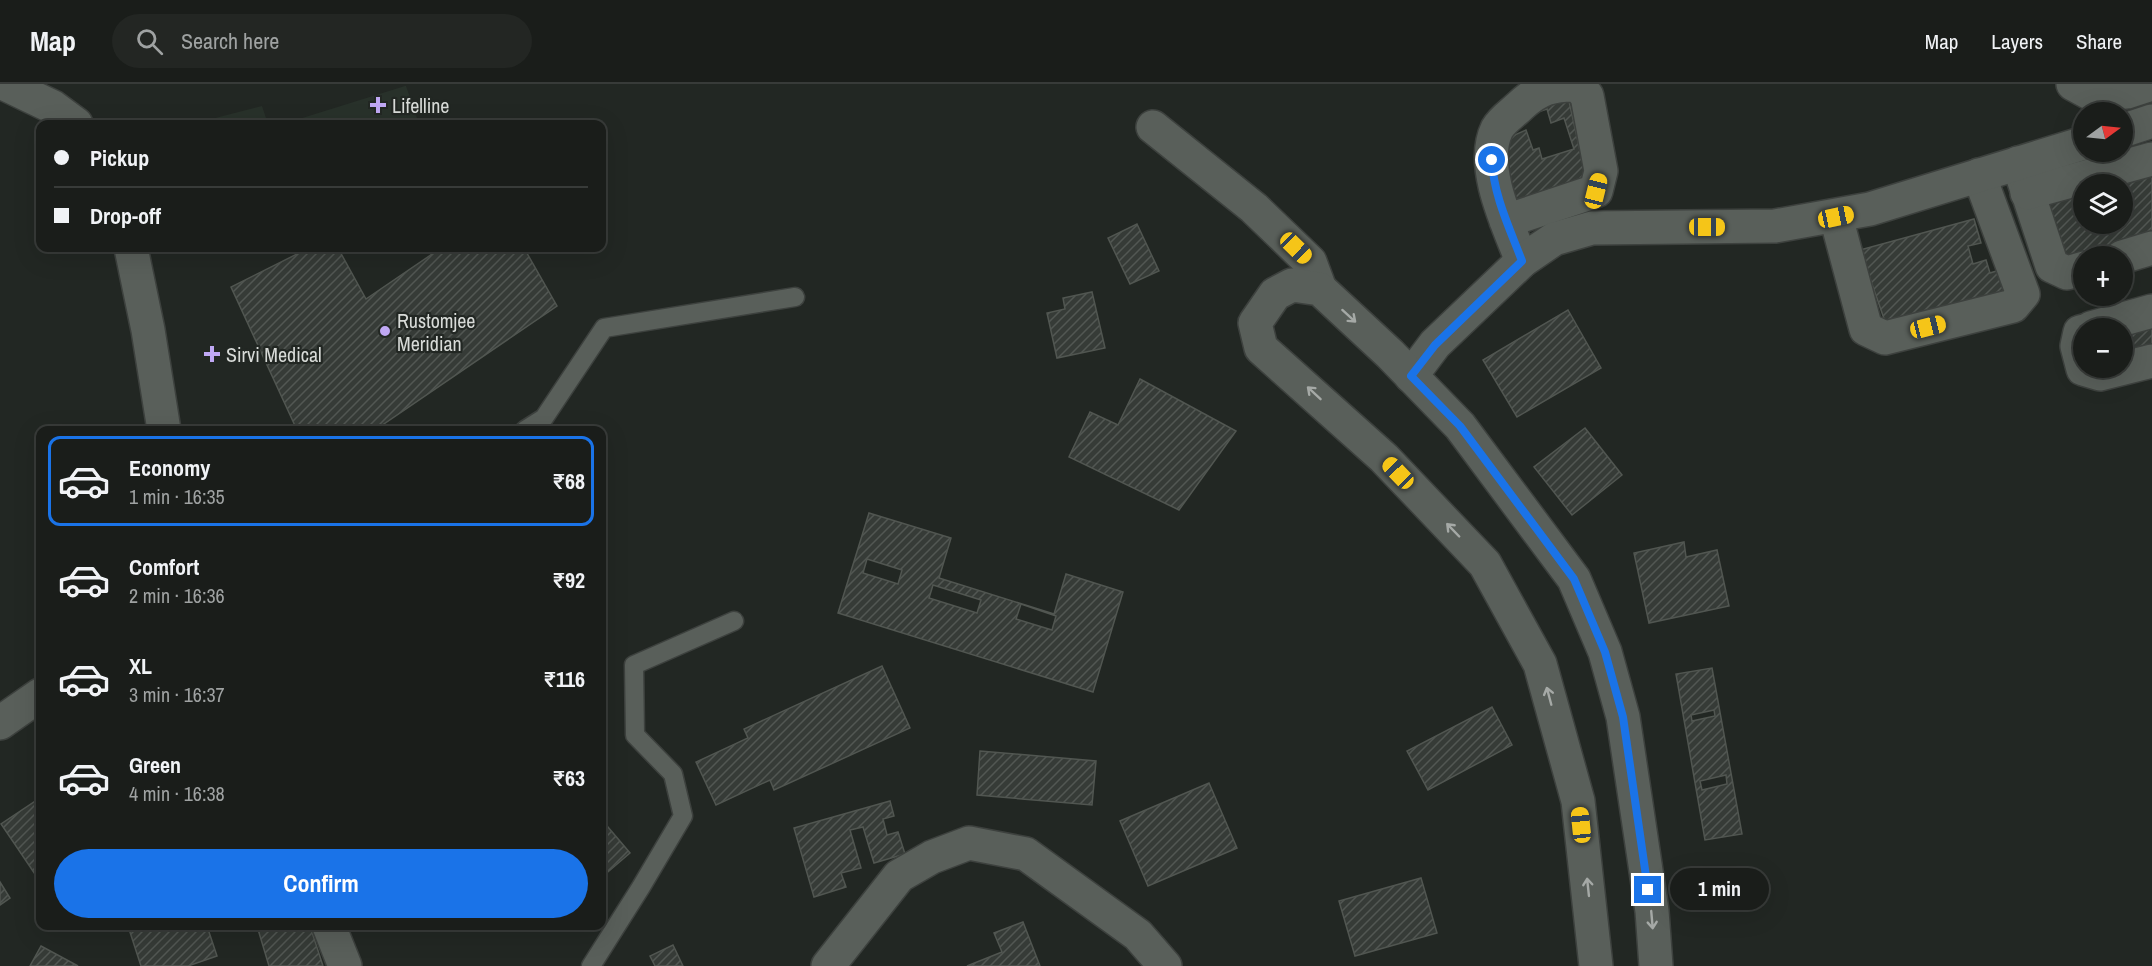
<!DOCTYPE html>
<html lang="en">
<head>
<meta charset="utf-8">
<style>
  :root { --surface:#1a1d1a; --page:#232623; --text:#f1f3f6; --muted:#9fa2a2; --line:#383b39; --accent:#1a73e8 }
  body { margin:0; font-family:"Archivo Narrow",sans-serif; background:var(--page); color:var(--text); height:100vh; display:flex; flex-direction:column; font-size:22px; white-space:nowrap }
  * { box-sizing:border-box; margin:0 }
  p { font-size:20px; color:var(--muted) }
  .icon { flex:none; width:33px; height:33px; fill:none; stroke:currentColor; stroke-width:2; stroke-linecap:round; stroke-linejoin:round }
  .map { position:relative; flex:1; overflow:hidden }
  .sheet { position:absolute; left:36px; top:342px; width:570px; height:504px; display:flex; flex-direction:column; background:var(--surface); border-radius:12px; box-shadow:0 6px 24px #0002,0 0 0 2px var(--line) }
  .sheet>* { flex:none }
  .guide { position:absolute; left:36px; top:36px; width:570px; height:132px; border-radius:12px; box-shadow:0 6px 24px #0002,0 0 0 2px var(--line); display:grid; align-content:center; height:132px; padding:0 18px; background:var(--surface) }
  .needle { width:39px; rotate:75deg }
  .controls { position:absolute; left:2073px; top:18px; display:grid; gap:12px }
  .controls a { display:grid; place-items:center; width:60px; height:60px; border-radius:50%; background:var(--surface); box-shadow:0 6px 24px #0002,0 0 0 2px var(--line); font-size:30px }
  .end { position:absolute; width:27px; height:27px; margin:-14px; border:8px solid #1a73e8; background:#fff; box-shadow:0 0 0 3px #fff }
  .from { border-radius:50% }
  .bubble { position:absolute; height:42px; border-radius:21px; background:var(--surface); box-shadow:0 6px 24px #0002,0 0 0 2px var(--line); font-size:20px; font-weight:700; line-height:42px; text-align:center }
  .car { position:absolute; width:18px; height:36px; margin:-18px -9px; border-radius:8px; box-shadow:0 0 4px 2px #0007; background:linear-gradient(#f5c518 24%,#345 0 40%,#f5c518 0 76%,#345 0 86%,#f5c518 0) }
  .guide b { display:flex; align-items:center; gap:21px; height:57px; font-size:22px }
  .guide b+b { border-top:2px solid var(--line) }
  .guide i { width:15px; height:15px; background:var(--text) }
  ul { padding:10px 0 0; list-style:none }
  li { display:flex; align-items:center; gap:18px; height:90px; margin:0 12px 9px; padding:0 6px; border:3px solid transparent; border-radius:12px }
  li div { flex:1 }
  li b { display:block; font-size:22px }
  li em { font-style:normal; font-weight:700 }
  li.selected { border-color:var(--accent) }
  li>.icon { width:54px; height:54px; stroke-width:1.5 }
  .button { display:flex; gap:12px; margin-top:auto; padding:12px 18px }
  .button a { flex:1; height:69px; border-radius:36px; background:var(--accent); color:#fff; font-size:24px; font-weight:700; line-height:69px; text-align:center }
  header { display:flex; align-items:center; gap:36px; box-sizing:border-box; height:84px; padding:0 30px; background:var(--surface); border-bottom:2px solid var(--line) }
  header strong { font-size:28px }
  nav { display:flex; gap:33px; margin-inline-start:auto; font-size:21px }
  .search { width:420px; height:54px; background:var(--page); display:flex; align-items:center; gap:15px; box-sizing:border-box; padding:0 21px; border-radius:33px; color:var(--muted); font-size:22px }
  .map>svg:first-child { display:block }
</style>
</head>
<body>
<header>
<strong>Map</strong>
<div class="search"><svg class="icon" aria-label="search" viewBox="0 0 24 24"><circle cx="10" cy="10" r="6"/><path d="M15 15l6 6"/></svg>Search here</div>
<nav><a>Map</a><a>Layers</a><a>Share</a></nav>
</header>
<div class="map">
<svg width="2152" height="882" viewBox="0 0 2152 882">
  <defs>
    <pattern id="building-hatch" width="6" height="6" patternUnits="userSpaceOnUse" patternTransform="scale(1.5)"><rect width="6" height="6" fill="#363b37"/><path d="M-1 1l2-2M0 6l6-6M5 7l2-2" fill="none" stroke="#525753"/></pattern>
  </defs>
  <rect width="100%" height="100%" fill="#222723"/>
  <!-- built -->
  <g fill="#28312a">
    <path d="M406,2L419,40H283L405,2Z"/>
    <path d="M262,22L268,40H192Z"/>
  </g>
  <!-- building -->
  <g fill="url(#building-hatch)" stroke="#515651" stroke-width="1.5" fill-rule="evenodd">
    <path d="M1567,8L1588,103L1511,116L1501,57L1526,46L1533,66L1539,64L1542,75L1574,65L1564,34L1551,39L1547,25L1538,28Z"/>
    <path d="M2152,87V154L2063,179L2046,116L2084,106V140H2122V100H2103Z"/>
    <path d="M1974,135L1981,159L1968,162L1973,180L1986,176L1990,189L2006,184L2013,209L1887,243L1860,166Z"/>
    <path d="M1137,140L1159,187L1130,200L1108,154Z"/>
    <path d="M309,164H338L366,215L441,164H524L557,222L375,346H297L231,203Z"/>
    <path d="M1092,208L1105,264L1057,274L1047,229L1065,225L1063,214Z"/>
    <path d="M1568,226L1601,284L1517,333L1483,276Z"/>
    <path d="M2152,234V265L2122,274V244Z"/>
    <path d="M1140,295L1236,347L1179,426L1069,373L1090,328L1118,341Z"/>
    <path d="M1585,344L1622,391L1572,431L1534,383Z"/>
    <path d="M869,429L951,454L939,494L1054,530L1066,490L1123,508L1093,608L838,529ZM867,475L902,486L898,500L863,489ZM933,501L981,516L977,529L929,514ZM1021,520L1056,532L1052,546L1016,535Z"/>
    <path d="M1684,458L1686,473L1717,466L1729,522L1649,539L1634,469Z"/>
    <path d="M882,582L910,644L774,706L770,696L716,721L696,678L748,654L744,645Z"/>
    <path d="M1712,584L1742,750L1705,756L1676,590ZM1714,626L1715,632L1692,637L1691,631ZM1726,691L1727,700L1702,706L1700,697Z"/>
    <path d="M1492,623L1512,661L1428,706L1407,667Z"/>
    <path d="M980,667L1096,677L1092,721L977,711Z"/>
    <path d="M1209,699L1237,764L1148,802L1120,737Z"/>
    <path d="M40,714V790L37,793L1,740Z"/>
    <path d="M890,717L894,732L883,735L887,751L898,748L905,770L874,779L863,743L850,746L861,784L841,789L846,803L814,813L794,744Z"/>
    <path d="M602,736L630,769L602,793L607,799L602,805Z"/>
    <path d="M1421,794L1437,849L1355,872L1339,817Z"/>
    <path d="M0,798L10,814L0,821Z"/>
    <path d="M1023,838L1040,882H967L1002,868L994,849Z"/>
    <path d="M128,842H207L217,872L188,882H141Z"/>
    <path d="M257,842H310L323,882H269Z"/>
    <path d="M673,861L683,882H655L650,872Z"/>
    <path d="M41,862L78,882H30Z"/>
  </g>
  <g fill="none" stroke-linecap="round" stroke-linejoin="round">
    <defs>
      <g id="service">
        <path d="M525,346L544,334L604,244L795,213"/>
        <path d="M591,882L641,803L683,732L673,690L635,651L634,581L734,537"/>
      </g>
      <g id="minor">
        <path d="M5,0L53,23L76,40"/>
        <path d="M2073,0L2095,12L2127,8L2152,0"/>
        <path d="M1153,43L1254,124L1310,178L1320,205"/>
        <path d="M2122,47L2152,37"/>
        <path d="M2018,79L2052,182L2067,189L2084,184"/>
        <path d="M2027,109L2152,75"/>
        <path d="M1836,133L1866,245L1885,254L2013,222L2023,210L1979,91"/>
        <path d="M1506,137L1596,107L1601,87L1587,12L1578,1C1553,0 1538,5 1520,22C1513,29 1502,36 1497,45C1479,82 1508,141 1522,177"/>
        <path d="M131,164L148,246L164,346"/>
        <path d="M2122,173L2152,164"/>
        <path d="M2091,244L2152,227"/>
        <path d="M2084,247L2080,248L2077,262L2083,285L2100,290L2152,277"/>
        <path d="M1411,292L1435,260L1522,177L1554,155L1592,144L1775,142L1870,125L2084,59"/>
        <path d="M0,639L40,611"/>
        <path d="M329,842L345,882"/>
        <path d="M828,882L899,792L932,773L969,759L1026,770L1138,851L1165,882"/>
      </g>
      <path id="tertiary" d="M1596,882L1578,717L1540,580L1485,480L1384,374L1261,264L1255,239L1275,210L1292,201L1320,205L1390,270L1460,342L1574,495L1605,568L1623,633L1652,827L1656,882"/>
    </defs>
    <!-- service casing -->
    <use href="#service" stroke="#3d413e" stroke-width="21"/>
    <!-- minor casing -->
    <use href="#minor" stroke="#3d413e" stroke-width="36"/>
    <!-- tertiary casing -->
    <use href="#tertiary" stroke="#3d413e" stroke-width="36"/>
    <!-- service -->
    <use href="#service" stroke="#595f5a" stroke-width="18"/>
    <!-- minor -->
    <use href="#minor" stroke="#595f5a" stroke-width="33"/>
    <!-- tertiary -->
    <use href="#tertiary" stroke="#595f5a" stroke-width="33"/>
  </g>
  <!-- one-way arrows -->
  <defs><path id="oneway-shaft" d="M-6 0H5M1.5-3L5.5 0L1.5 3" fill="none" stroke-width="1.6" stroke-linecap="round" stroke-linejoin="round" transform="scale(1.5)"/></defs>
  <g stroke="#a5a9a6">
    <use href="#oneway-shaft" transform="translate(1349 232) rotate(42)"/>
    <use href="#oneway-shaft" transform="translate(1314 309) rotate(-137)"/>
    <use href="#oneway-shaft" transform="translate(1453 446) rotate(-134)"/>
    <use href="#oneway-shaft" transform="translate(1549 612) rotate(-105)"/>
    <use href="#oneway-shaft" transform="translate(1588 803) rotate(-96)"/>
    <use href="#oneway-shaft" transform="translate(1652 836) rotate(85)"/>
  </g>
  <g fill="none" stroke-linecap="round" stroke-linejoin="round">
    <!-- route -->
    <path stroke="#1a73e8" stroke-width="8" d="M1492,76C1493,110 1510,145 1522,177L1435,261L1411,292L1460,342L1574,495L1605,568L1623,633L1648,806"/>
  </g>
  <!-- markers -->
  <g fill="#c0a8f4" stroke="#222723" stroke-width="2">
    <path d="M375 12h6v6h6v6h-6v6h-6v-6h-6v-6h6z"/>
    <circle cx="385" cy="247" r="6"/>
    <path d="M209 261h6v6h6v6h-6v6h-6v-6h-6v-6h6z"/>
  </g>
  <g text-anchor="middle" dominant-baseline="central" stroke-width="4.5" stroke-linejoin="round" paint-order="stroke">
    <!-- poi labels -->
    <g font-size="20" fill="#d8dbd8" stroke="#222723" text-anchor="start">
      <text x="392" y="21">Lifelline</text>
      <text x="397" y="236">Rustomjee<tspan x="397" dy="23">Meridian</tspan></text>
      <text x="226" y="270">Sirvi Medical</text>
    </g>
  </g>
</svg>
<div class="controls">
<a><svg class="needle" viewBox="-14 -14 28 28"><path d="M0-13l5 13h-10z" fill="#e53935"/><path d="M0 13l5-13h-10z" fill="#9fa2a2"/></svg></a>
<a><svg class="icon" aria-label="layers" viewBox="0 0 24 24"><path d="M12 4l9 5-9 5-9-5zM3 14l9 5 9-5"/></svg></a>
<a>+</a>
<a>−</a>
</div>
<i class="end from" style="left:1492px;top:76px"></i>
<i class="end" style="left:1648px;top:806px"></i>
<div class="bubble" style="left:1670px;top:784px;width:99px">1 min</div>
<i class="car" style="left:1596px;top:107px;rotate:14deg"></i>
<i class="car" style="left:1836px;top:133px;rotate:78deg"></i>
<i class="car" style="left:1707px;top:143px;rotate:90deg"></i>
<i class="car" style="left:1296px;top:164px;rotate:134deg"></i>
<i class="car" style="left:1928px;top:243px;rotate:76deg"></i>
<i class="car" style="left:1398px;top:389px;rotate:316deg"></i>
<i class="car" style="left:1581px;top:741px;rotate:354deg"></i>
<div class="guide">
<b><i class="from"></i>Pickup</b>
<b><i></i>Drop-off</b>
</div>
<section class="sheet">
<ul>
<li class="selected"><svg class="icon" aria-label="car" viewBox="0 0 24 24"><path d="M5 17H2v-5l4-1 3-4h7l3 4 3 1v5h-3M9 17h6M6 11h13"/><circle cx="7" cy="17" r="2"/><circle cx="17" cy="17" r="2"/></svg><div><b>Economy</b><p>1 min · 16:35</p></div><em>₹68</em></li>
<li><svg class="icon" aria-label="car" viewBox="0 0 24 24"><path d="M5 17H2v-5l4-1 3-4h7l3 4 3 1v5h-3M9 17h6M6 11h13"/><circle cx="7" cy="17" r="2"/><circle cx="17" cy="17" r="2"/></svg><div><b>Comfort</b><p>2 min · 16:36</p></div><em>₹92</em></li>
<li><svg class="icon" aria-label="car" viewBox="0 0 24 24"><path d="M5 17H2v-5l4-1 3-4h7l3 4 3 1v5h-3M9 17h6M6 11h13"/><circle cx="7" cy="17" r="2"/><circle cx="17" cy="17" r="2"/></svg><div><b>XL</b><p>3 min · 16:37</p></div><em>₹116</em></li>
<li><svg class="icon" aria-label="car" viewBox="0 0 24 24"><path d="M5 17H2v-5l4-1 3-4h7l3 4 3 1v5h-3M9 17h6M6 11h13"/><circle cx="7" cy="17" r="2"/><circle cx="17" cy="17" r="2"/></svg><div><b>Green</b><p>4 min · 16:38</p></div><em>₹63</em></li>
</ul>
<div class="button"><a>Confirm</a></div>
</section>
</div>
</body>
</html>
